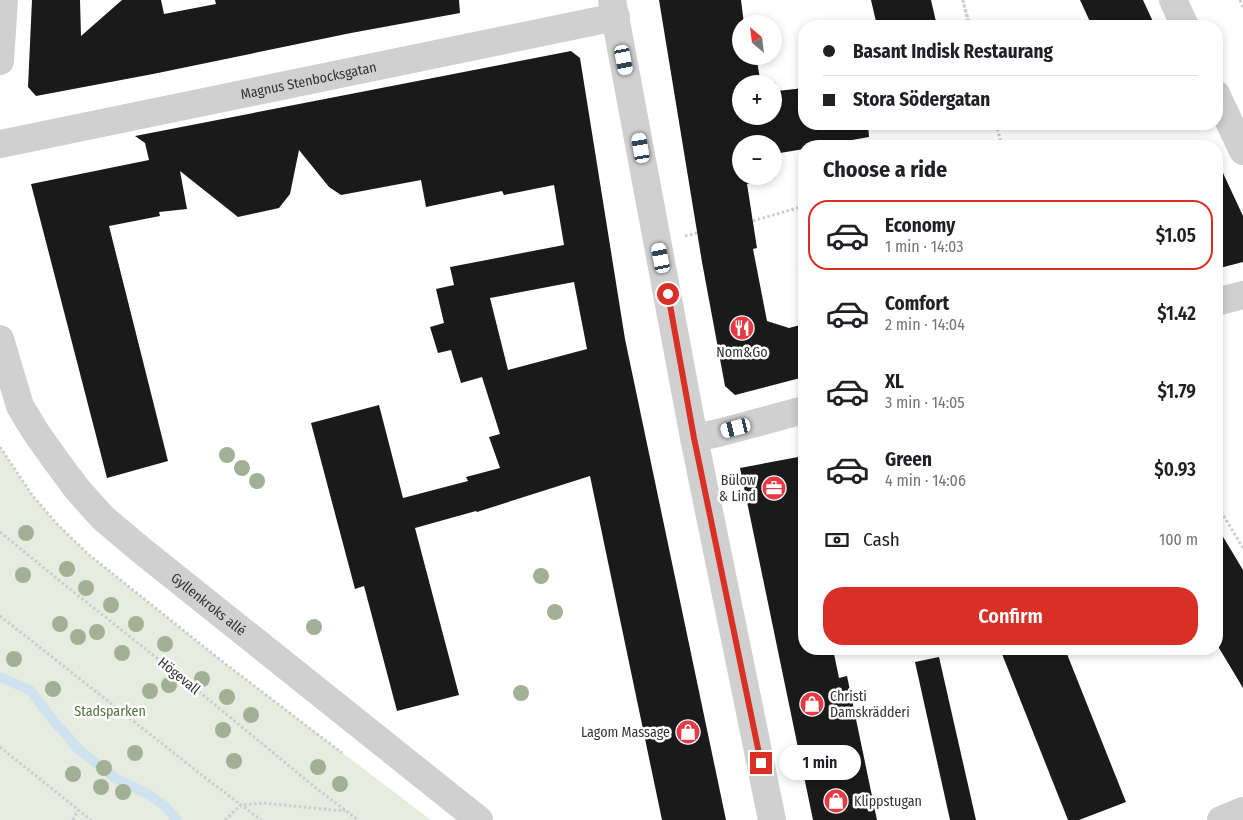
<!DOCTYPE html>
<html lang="en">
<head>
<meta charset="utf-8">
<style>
  :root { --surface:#fff; --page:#f2f2f2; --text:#202124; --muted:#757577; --line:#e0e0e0; --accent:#d93025 }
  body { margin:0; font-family:"Fira Sans Condensed",sans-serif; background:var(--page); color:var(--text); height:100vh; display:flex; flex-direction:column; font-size:19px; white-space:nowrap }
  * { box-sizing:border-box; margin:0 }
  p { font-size:16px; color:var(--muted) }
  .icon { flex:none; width:28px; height:28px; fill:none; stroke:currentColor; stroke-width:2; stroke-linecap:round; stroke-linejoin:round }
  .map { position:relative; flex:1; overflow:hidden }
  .drawer { position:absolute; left:798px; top:140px; width:425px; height:515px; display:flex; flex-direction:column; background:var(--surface); border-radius:20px; box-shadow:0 2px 8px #0003 }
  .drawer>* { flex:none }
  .guide { position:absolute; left:798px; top:20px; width:425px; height:110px; border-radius:20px; box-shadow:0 2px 8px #0003; display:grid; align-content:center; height:110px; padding:0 25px; background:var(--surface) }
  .needle { width:32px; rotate:332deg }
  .controls { position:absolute; left:732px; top:15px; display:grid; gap:10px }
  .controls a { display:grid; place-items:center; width:50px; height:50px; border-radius:50%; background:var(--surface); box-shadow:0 2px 8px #0003; font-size:25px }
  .end { position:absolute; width:22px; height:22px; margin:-11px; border:6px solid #d93025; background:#fff; box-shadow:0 0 0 2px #fff }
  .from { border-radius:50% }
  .bubble { position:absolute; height:35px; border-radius:18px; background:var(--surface); box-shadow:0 2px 8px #0003; font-size:16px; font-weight:600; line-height:35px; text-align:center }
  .car { position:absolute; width:15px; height:30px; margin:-15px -8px; border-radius:6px; box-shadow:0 0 4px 1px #0007; background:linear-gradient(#fff 24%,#345 0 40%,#fff 0 76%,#345 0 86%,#fff 0) }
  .guide b { display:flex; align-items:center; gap:18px; height:48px; font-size:19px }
  .guide b+b { border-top:1px solid var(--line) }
  .guide i { width:12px; height:12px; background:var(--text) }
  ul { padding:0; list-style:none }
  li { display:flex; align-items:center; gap:15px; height:70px; margin:0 10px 8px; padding:0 15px; border:2px solid transparent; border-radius:20px }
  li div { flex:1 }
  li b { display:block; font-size:19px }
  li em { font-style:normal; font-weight:600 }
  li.on { border-color:var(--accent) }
  li>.icon { width:45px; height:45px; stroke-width:1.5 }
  h2 { padding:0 25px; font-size:22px; line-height:60px }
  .pay { display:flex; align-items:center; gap:12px; height:55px; padding:0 25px; font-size:19px }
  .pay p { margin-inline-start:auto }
  .action { display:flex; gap:10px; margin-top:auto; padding:10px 25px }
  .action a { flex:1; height:58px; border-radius:20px; background:var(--accent); color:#fff; font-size:20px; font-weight:600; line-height:58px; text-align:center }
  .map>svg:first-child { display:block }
</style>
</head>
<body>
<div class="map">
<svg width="1243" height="820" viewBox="0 0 1243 820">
  <rect width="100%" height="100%" fill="#fff"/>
  <!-- green -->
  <path fill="#e6ecdf" d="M0,447L32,495L58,525L88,554L223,662L431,820H0Z"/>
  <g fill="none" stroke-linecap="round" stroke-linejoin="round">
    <!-- stream -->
    <path stroke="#cfe2ee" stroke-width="10" d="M0,677L30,690L56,724L66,734L77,748L115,778L148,794L165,806L177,820"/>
  </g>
  <!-- building -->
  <g fill="#1a1a1a" fill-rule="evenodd">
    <path d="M32,0H80L81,36L122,0H161L164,14L216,4L215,0H459L460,13L351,33L153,74L36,96L28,87Z"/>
    <path d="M659,0H741L744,24H741V56H756L761,84L775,82L777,91L804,88V124H868L869,137L818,146H804V149L774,154V144H741V176H774V170L775,178L747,184L757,248L753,249L767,321L789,328L804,324V377L735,395L725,386L702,262ZM741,84H774V116H741Z"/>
    <path d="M871,0H931L937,26H877Z"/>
    <path d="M1080,0H1143L1155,26H1092Z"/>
    <path d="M571,51L580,58L625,339L726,820H662L590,476L477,512L476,511L415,528L459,695L397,711L364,586L355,589L311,423L379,405L403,498L468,481L466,477L500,468L489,437L500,434L482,377L461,383L451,350L438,353L430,327L444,323L436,289L454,285L450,267L564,245L554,185L504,195L502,191L426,207L421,180L341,195L329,187L299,150L290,194L279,208L238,217L180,171L187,209L159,212L160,216L109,226L168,461L107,478L31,184L149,160L145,143L135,136ZM574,282L587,349L508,370L490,298Z"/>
    <path d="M1216,158L1243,216V262L1216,269Z"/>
    <path d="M798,457L804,484V649H833L839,678L847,676L877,820H813L740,468Z"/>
    <path d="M1216,525L1243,570V688L1216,643Z"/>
    <path d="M1000,649H1065L1126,802L1079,820H1068Z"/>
    <path d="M939,657L976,820H950L915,662Z"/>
  </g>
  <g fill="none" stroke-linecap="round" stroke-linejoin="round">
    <!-- path -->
    <g stroke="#cdcdcd" stroke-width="3" stroke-dasharray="2.5 2.5" stroke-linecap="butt">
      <path d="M1240,0L1243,7"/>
      <path d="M969,26L963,1L970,26"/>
      <path d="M996,124L1002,146"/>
      <path d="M753,221L804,206"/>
      <path d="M685,236L697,233"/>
      <path d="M0,447L32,495L58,525L88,554L223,662L342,753"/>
      <path d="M1216,503L1243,548"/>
      <path d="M0,532L60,581L203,695L316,788L358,820"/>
      <path d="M0,616L203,776L261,820"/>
      <path d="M0,747L91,820"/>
      <path d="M73,820L78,810"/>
      <path d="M225,820L241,805L263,803L345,811"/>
    </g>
    <!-- minor -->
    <g stroke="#d0d0d0" stroke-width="28">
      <path d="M612,0L694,438L772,820"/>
      <path d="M1173,0L1185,26"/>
      <path d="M0,61L4,0"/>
      <path d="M1216,94L1243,151"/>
      <path id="s1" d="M0,144L616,17"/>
      <path d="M1216,302L1243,295"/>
      <path id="s2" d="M0,339L20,406L35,431L54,458L77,489L103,518L141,550L479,820"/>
      <path d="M694,438L718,433L804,410"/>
      <path d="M1221,820L1243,811"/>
    </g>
  </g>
  <!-- trees -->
  <g fill="#a2b095">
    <circle cx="227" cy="455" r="8"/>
    <circle cx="242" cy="468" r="8"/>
    <circle cx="257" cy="481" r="8"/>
    <circle cx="26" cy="533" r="8"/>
    <circle cx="67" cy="569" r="8"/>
    <circle cx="23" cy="575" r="8"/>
    <circle cx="541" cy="576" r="8"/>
    <circle cx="86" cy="588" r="8"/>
    <circle cx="111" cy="605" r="8"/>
    <circle cx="555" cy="612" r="8"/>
    <circle cx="60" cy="624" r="8"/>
    <circle cx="136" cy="624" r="8"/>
    <circle cx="314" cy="627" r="8"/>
    <circle cx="97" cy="632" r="8"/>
    <circle cx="78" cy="637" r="8"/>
    <circle cx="165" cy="644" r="8"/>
    <circle cx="122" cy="653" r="8"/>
    <circle cx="14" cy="659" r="8"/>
    <circle cx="202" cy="679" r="8"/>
    <circle cx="169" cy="685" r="8"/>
    <circle cx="53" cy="689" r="8"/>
    <circle cx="150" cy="691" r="8"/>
    <circle cx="521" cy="693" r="8"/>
    <circle cx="227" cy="697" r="8"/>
    <circle cx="251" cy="715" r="8"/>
    <circle cx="223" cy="730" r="8"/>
    <circle cx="135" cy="753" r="8"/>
    <circle cx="234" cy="761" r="8"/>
    <circle cx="318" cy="767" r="8"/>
    <circle cx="104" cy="768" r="8"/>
    <circle cx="73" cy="774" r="8"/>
    <circle cx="340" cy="784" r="8"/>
    <circle cx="101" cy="787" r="8"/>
    <circle cx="123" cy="792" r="8"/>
  </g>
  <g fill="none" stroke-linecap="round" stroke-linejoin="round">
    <!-- route -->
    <path stroke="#d93025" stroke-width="6" d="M668,294L694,438L761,763"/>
  </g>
  <!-- icons -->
  <defs>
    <symbol id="restaurant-disc" viewBox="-11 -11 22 22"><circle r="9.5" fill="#e63946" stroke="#fff"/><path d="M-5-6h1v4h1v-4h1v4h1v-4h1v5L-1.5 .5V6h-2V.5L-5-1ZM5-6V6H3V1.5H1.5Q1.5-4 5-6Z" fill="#fff"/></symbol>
    <symbol id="office-disc" viewBox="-11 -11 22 22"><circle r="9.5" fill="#e63946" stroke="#fff"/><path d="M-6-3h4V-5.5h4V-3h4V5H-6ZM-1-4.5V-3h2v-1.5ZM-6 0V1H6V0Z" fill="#fff"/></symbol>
    <symbol id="shop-disc" viewBox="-11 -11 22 22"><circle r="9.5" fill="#e63946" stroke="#fff"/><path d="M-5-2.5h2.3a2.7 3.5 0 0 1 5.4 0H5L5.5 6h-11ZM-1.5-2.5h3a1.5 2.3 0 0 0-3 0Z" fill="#fff"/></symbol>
  </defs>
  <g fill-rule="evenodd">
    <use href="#restaurant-disc" x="728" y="314" width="28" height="28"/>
    <use href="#office-disc" x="760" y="474" width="28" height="28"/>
    <use href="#shop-disc" x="798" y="690" width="28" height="28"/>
    <use href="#shop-disc" x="674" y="718" width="28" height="28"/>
    <use href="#shop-disc" x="822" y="787" width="28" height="28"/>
  </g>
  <g text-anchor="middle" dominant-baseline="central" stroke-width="5" stroke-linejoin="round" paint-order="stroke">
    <!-- street labels -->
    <g font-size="14" fill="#333" stroke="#fff">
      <text stroke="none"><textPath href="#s1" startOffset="315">Magnus Stenbocksgatan</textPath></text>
      <text stroke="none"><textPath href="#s2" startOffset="346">Gyllenkroks allé</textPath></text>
      <text transform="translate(179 676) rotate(39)">Högevall</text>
    </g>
    <!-- poi labels -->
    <g font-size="14" fill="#333" stroke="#fff" text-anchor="end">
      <text x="742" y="352" text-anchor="middle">Nom&amp;Go</text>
      <text x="756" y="480">Bülow<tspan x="756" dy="16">&amp; Lind</tspan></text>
      <text x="830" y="696" text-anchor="start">Christi<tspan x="830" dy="16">Damskrädderi</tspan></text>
      <text x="670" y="732">Lagom Massage</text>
      <text x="854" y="801" text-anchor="start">Klippstugan</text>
    </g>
    <!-- park labels -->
    <g font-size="14" fill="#56703f" stroke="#fff">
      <text x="110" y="711">Stadsparken</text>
    </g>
  </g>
</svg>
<div class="controls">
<a><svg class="needle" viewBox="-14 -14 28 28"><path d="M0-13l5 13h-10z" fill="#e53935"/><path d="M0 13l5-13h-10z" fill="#757577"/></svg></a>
<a>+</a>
<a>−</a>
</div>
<i class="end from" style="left:668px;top:294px"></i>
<i class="end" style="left:761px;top:763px"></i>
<div class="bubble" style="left:779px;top:745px;width:82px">1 min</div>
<i class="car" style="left:624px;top:60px;rotate:169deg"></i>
<i class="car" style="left:641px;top:148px;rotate:350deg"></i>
<i class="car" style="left:661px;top:258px;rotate:349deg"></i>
<i class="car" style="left:736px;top:428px;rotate:256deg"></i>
<div class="guide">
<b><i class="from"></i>Basant Indisk Restaurang</b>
<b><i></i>Stora Södergatan</b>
</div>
<section class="drawer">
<h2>Choose a ride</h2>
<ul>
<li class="on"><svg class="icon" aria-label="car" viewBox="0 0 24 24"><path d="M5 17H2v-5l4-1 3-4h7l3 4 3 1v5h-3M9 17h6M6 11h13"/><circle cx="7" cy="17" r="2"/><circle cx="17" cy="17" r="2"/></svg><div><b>Economy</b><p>1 min · 14:03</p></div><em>$1.05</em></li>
<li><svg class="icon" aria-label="car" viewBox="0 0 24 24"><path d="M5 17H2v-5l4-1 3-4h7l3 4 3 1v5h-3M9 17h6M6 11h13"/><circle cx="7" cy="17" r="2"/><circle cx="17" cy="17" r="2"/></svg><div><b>Comfort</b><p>2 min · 14:04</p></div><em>$1.42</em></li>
<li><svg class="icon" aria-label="car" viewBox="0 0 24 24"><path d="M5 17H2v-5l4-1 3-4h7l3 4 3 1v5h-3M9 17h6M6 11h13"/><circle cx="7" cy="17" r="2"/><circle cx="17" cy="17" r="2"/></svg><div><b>XL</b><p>3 min · 14:05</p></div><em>$1.79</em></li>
<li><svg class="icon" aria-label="car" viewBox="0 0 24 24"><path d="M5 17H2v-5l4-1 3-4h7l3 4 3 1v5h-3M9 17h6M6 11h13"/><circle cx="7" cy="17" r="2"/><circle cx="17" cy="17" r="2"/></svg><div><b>Green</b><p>4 min · 14:06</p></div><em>$0.93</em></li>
</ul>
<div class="pay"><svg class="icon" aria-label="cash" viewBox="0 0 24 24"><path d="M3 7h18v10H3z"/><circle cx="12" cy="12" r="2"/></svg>Cash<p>100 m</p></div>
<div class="action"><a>Confirm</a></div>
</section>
</div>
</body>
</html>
